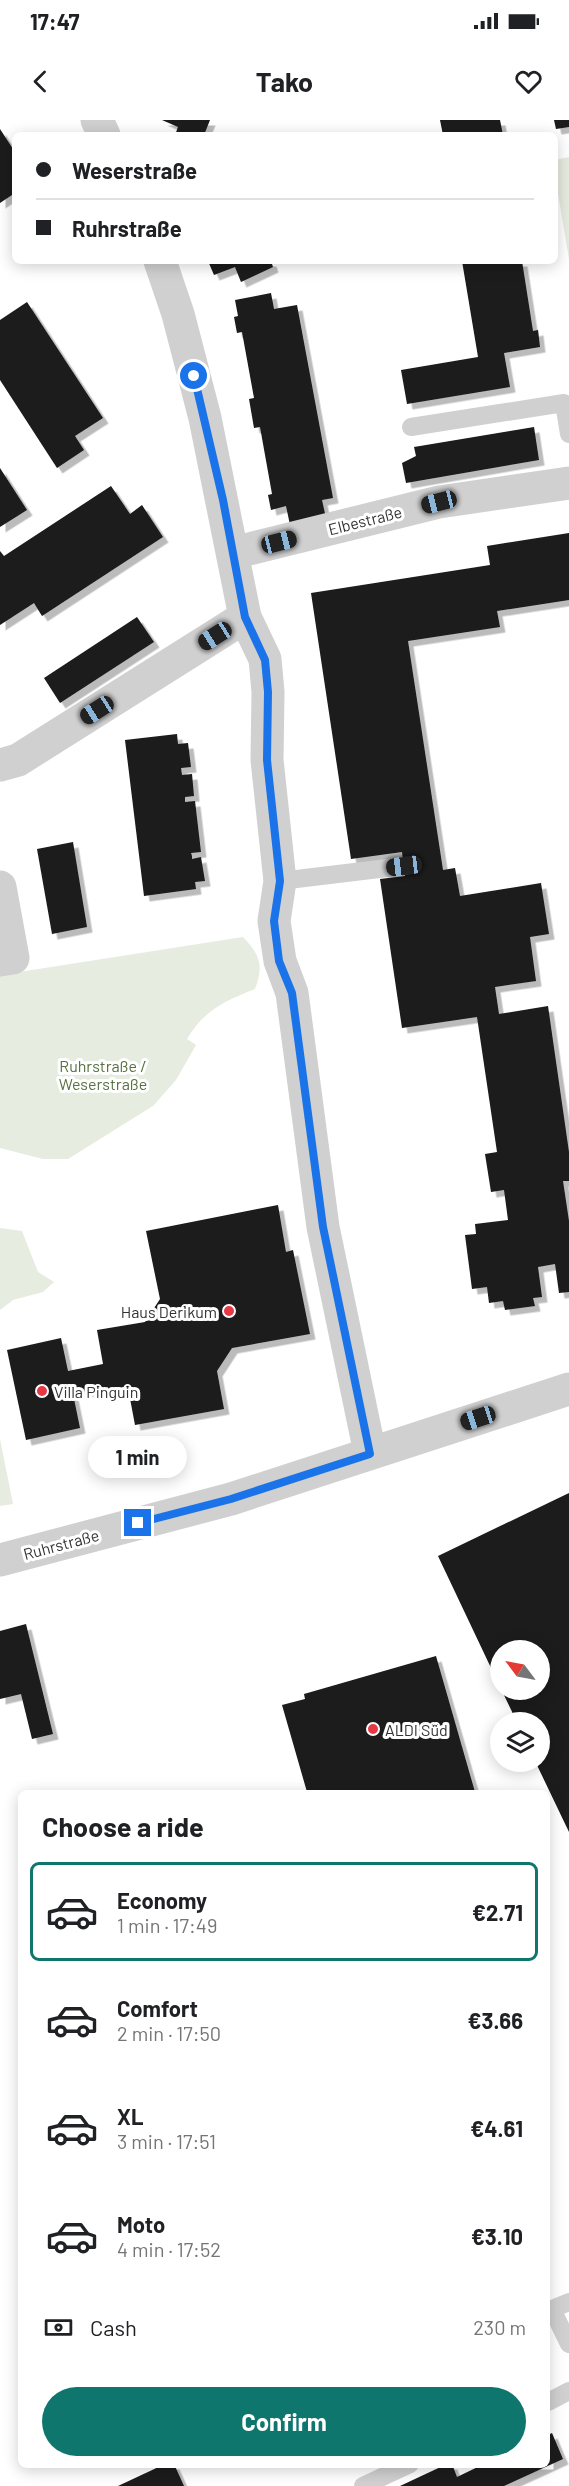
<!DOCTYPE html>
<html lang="en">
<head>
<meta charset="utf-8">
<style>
  :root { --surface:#fff; --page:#f2f2f2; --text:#202124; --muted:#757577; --line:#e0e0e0; --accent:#0f766e }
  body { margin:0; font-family:Barlow,sans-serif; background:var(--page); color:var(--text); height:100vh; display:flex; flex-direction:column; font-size:22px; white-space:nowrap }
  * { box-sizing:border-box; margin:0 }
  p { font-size:20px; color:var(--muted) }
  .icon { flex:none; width:33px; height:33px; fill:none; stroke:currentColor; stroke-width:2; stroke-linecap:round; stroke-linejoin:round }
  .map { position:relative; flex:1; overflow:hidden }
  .sheet { position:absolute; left:18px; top:1670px; width:532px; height:678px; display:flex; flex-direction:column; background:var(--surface); border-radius:9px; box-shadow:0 3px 15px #0003 }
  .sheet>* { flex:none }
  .guide { position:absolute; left:12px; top:12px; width:546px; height:132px; border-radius:9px; box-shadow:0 3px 15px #0003; display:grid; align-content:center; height:132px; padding:0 24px; background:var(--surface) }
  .needle { width:39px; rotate:302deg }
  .controls { position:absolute; left:490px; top:1520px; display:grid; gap:12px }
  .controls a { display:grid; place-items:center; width:60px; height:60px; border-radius:50%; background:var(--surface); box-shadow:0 3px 15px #0003; font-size:30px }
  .end { position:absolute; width:27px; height:27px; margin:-14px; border:8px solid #1a73e8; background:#fff; box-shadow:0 0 0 3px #fff }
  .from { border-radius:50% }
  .bubble { position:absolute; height:42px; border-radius:21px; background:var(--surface); box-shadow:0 3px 15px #0003; font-size:20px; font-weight:700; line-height:42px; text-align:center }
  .car { position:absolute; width:18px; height:36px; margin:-18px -9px; border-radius:8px; box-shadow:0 0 4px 2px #0007; background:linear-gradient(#222 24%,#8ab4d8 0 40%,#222 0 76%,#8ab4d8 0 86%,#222 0) }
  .guide b { display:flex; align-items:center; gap:21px; height:57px; font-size:22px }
  .guide b+b { border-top:2px solid var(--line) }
  .guide i { width:15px; height:15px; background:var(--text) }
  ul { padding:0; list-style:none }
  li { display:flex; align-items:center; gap:18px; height:99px; margin:0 12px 9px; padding:0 12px; border:3px solid transparent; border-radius:9px }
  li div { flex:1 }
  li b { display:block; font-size:22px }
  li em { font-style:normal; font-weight:700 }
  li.selected { border-color:var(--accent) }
  li>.icon { width:54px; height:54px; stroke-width:1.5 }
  h2 { padding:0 24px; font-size:27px; line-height:72px }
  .pay { display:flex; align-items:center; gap:15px; height:66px; padding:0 24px; font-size:22px }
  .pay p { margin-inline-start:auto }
  .button { display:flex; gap:12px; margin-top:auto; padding:12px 24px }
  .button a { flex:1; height:69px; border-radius:36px; background:var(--accent); color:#fff; font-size:24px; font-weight:700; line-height:69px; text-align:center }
  .status { display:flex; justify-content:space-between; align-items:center; height:42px; padding:0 30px; background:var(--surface); direction:ltr }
  .status svg { height:16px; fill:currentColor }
  header { display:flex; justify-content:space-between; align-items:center; height:78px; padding:0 24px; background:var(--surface); font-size:27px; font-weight:700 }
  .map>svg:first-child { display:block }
</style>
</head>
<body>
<div class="status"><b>17:47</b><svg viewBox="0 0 49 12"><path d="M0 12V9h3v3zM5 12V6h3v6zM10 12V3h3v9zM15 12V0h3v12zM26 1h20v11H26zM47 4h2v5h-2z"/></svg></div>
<header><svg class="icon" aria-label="back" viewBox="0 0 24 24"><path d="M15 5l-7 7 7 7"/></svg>Tako<svg class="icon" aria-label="heart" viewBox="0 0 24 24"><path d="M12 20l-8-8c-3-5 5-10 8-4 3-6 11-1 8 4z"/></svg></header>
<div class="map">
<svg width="569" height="2366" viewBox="0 0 569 2366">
  <defs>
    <filter id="shadow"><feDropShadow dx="5.5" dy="5.5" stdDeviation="0" flood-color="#0004"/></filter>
  </defs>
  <rect width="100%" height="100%" fill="#fff"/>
  <!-- green -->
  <g fill="#e6ecdf">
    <path d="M569,37V139L555,56V40Z"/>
    <path d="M243,817C260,835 264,845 255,869C225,881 204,890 187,919L196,925L176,960L153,986L68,1039H43L0,1028V855Z"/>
    <path d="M0,1108L22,1111L38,1152L54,1162L43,1172L13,1180L0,1190Z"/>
    <path d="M0,1319L13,1384L0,1386Z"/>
  </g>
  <!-- building -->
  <g fill="#1a1a1a" filter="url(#shadow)">
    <path d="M162,0H210L204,15H175L178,7Z"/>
    <path d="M440,0H500L503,15H443Z"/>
    <path d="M554,0H569V7L556,9Z"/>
    <path d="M0,9L15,32V73L0,83Z"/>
    <path d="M208,141H271L273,147L241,162L235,147L214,155Z"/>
    <path d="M462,141H522L533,211L538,210L540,227L504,233L510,267L407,284L401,250L478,237Z"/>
    <path d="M271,173L274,189L297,185L333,378L322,380L326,398L290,405L286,386L271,390L268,375L272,374L260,307L254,308L249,279L254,278L242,212L237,213L234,197L238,196L235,180Z"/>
    <path d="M27,182L103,298L75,316L84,330L57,348L0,260V200Z"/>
    <path d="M534,307L539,340L406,363L402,343L416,336L414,327Z"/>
    <path d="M0,348L27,390L0,407Z"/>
    <path d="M111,366L130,394L142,385L163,417L42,496L34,483L0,505V431L4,436Z"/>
    <path d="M569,413V480L497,491L500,507L408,521L443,750L455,748L460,776L541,763L549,814L530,817L536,861L495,867L499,894L548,886L569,1032V1061H563L569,1101V1172L559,1173L555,1144L538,1147L542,1177L533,1178L535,1186L505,1190L503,1181L489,1183L487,1167L472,1169L465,1115L476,1114L475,1104L508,1100L504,1070L491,1072L485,1034L497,1032L477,897L402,908L380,759L405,756L402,732L351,739L311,473L490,445L487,426Z"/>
    <path d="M137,497L154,522L60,583L44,558Z"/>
    <path d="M177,614L178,624L188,623L191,647L181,648L182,655L192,654L194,676L185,677V682L195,681L201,732L191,733L192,736V739L201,737L205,761L195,762L196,769L144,776L125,620Z"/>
    <path d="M73,722L87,807L52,814L37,729Z"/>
    <path d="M278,1085L286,1132L293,1130L310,1214L232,1228L217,1251L224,1289L135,1305L128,1268L108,1271V1267L73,1274L80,1308L26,1320L7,1230L61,1218L68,1251L103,1244L97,1210L145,1202L160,1179L146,1111Z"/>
    <path d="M569,1373V1712L535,1641H540V1602H517L501,1569H540V1530H501V1569L438,1436Z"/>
    <path d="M26,1504L53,1614L32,1619L21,1574L0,1579V1511Z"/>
    <path d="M436,1536L475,1672H307L282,1585L305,1579L304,1574Z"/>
    <path d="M552,2313L563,2339L504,2366H400L447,2344H452L457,2357L484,2344H548V2315Z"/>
    <path d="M165,2344H174L184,2366H118Z"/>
  </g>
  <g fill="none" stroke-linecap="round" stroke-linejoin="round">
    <!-- service -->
    <g stroke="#d0d0d0" stroke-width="18">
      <path d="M411,307L564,283L569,314"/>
      <path d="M280,761L404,746"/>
      <path d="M569,2182L552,2189L569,2224"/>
      <path d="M548,2282L569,2271"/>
      <path d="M363,2366L410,2344"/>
    </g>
    <!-- minor -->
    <g stroke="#d0d0d0" stroke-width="33">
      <path d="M97,0L104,15"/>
      <path d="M160,141L178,194L205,298L245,497L265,539L268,572L267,640L280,761L274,801L280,841L292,873L323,1107L370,1333"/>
      <path d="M233,433L439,382L569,363"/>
      <path d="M0,645L18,640L245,497"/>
      <path d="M0,767L13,838L0,840"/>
      <path d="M0,1440L231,1379L569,1269"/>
    </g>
  </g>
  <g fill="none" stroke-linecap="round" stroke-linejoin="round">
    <!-- route -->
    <path stroke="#1a73e8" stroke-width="8" d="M138,1403L231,1379L370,1334L323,1107L292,873L279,841L274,801L280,761L267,640L268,572L265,540L245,497L223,380L194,256"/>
  </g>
  <!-- markers -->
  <g fill="#e63946" stroke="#fff" stroke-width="2">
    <circle cx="229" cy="1191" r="6"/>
    <circle cx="42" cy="1271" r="6"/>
    <circle cx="373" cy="1609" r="6"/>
  </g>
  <g text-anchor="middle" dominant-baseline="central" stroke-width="6" stroke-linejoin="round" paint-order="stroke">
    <!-- street labels -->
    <g font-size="16" fill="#333" stroke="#fff">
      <text transform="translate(365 400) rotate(-14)">Elbestraße</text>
      <text transform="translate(61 1424) rotate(-15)">Ruhrstraße</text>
    </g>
    <!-- park labels -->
    <g font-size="16" fill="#56703f" stroke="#fff">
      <text x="103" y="945">Ruhrstraße /<tspan x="103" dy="18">Weserstraße</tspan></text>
    </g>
    <!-- poi labels -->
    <g font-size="16" fill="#333" stroke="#fff" text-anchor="start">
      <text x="217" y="1191" text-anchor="end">Haus Derikum</text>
      <text x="54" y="1271">Villa Pinguin</text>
      <text x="385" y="1609">ALDI Süd</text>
    </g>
  </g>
</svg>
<div class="controls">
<a><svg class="needle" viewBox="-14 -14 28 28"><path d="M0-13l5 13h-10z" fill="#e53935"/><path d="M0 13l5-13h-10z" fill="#757577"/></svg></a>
<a><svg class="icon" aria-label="layers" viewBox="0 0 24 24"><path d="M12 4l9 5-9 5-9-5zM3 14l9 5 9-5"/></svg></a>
</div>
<i class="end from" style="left:194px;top:256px"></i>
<i class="end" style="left:138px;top:1403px"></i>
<div class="bubble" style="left:88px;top:1316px;width:99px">1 min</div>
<i class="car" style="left:439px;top:382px;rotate:256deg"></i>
<i class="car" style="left:279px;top:422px;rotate:76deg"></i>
<i class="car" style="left:215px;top:516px;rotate:238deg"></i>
<i class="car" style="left:97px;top:590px;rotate:238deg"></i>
<i class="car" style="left:404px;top:746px;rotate:263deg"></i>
<i class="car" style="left:478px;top:1298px;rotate:252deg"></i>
<div class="guide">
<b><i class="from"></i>Weserstraße</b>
<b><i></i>Ruhrstraße</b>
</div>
<section class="sheet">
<h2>Choose a ride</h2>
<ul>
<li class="selected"><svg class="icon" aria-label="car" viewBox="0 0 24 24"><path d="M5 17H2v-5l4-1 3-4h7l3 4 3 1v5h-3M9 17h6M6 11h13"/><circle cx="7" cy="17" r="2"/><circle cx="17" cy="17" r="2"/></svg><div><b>Economy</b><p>1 min · 17:49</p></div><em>€2.71</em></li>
<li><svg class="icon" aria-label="car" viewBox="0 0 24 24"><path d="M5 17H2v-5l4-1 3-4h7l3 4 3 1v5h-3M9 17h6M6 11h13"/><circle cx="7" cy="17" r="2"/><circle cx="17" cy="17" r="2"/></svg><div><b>Comfort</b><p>2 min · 17:50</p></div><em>€3.66</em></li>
<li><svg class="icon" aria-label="car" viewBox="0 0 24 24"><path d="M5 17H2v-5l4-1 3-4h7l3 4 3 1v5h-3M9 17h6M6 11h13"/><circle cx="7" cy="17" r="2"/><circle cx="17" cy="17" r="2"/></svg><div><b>XL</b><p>3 min · 17:51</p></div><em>€4.61</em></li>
<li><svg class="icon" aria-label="car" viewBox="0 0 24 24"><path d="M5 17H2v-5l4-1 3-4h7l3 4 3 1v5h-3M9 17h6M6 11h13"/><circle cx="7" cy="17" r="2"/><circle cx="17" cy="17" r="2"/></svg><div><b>Moto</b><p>4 min · 17:52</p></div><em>€3.10</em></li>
</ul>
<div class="pay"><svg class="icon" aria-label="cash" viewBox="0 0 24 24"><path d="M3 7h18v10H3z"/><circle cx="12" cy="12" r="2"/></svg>Cash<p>230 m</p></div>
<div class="button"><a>Confirm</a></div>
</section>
</div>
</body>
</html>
